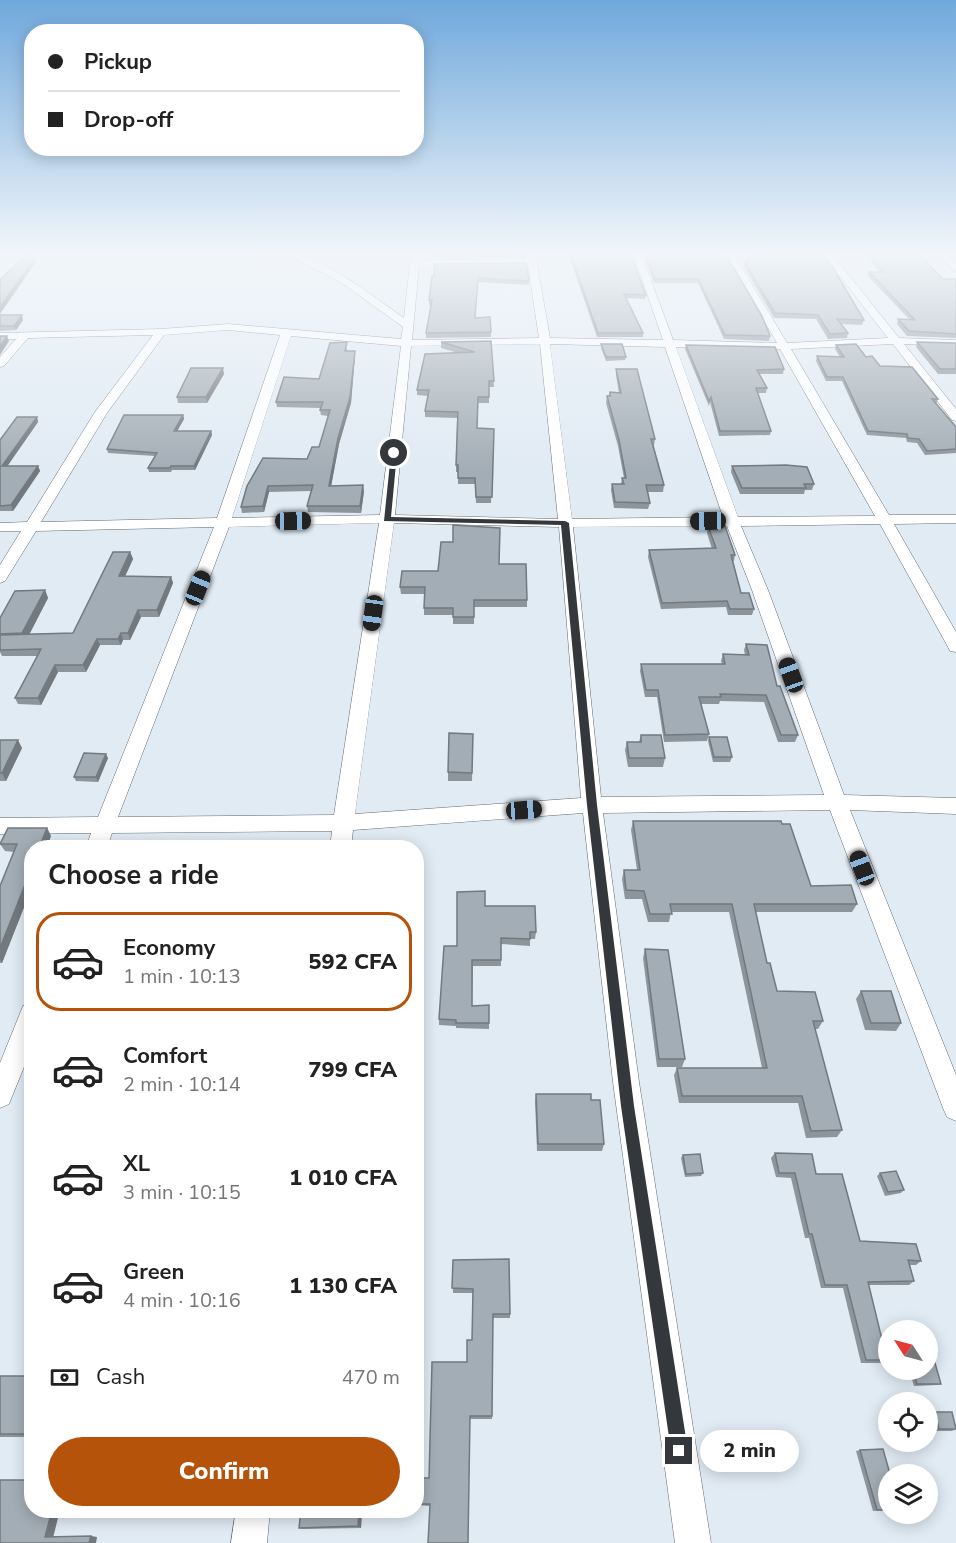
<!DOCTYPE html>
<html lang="en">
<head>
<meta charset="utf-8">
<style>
  :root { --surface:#fff; --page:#f6f6f6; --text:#222; --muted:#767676; --line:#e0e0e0; --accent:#b45309 }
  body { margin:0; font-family:"Nunito Sans",sans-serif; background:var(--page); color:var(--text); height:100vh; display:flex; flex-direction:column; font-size:22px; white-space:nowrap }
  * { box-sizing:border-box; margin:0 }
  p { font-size:20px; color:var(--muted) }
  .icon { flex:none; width:33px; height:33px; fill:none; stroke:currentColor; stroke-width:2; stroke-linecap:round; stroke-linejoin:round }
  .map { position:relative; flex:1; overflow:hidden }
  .panel { position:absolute; left:24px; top:840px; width:400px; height:678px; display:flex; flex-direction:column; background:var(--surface); border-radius:24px; box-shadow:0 3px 15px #0003 }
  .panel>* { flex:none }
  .banner { position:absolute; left:24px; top:24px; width:400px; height:132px; border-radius:24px; box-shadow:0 3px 15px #0003; display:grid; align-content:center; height:132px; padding:0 24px; background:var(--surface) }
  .needle { width:39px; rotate:306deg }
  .tools { position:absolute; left:878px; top:1320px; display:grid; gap:12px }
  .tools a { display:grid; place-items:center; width:60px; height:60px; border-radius:50%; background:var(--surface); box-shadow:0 3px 15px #0003; font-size:30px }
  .end { position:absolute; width:27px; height:27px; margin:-14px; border:8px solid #34373b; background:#fff; box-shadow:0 0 0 3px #fff }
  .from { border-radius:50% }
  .bubble { position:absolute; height:42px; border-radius:21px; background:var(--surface); box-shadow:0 3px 15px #0003; font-size:20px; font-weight:800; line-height:42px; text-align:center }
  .car { position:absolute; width:18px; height:36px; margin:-18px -9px; border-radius:8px; box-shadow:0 0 4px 2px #0007; background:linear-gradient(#222 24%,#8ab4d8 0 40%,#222 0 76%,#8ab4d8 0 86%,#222 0) }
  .banner b { display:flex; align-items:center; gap:21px; height:57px; font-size:22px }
  .banner b+b { border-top:2px solid var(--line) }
  .banner i { width:15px; height:15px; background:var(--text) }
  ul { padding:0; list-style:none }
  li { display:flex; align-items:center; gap:18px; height:99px; margin:0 12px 9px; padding:0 12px; border:3px solid transparent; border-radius:24px }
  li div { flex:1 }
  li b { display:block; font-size:22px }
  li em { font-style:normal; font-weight:800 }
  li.active { border-color:var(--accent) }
  li>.icon { width:54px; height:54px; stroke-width:1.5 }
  h2 { padding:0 24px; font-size:27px; line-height:72px }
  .pay { display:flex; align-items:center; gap:15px; height:66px; padding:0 24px; font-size:22px }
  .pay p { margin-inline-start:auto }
  .cta { display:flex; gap:12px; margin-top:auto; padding:12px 24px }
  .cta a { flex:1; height:69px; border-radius:36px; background:var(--accent); color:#fff; font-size:24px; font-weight:800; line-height:69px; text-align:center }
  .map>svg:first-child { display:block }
</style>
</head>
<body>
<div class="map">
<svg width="956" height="1543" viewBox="0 0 956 1543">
  <rect width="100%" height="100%" fill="#e1ebf4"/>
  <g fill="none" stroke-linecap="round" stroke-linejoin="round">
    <defs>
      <g id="street">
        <path d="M285,253C319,253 375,298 404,318L410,263L416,253H424L421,260L527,259V253H535L550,338L663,340L633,253H641L673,340L777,343L725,253H733L787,343L888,338L822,253H831L899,338L956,340V346L904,344L956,409V421L952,420L893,344L791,349L889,515H956V523L894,524L956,632V652L950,651L948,647L880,524L741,526L768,590L844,795L956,798V814L850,810L956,1075V1121L947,1117L943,1108L830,810L603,813L639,1082L711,1543H675L613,1082L583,813L353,830L351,848H330L332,831L112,833L107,848H86L91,833L0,834V818L98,817L214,527L36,531L5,581L0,583V565L21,531H0V523L27,522L95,412L153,335L28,338L4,366L0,367V357L16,339H0V333L161,329L228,324L401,339L403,327L342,283ZM528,265L539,338L412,340L419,266ZM228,330L280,335L217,518L41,522L107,413L164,335ZM291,336L401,346L380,515L232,518ZM540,344L558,519L395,515L411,346ZM550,344L665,347L723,517L572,519ZM676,347L780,349L875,516L738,517ZM379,523L334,815L118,817L229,527ZM394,523L559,527L581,798L355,814ZM727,526L752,590L824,795L601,797L573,527Z"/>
        <path d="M935,253H944L956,264V272Z"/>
        <path d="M32,1003V1047L9,1104L0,1108V1063L23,1006Z"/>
        <path d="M236,1510H270L267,1543H231Z"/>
      </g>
    </defs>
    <!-- street casing -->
    <use href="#street" stroke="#626a72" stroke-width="1"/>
    <!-- street -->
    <use href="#street" fill="#fff" fill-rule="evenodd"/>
  </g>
  <!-- wall -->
  <g fill="#8c959c">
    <path d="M433,253H526L525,257L434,258Z"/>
    <path d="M568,253H630L646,295L645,299L626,298L643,333V337H597Z"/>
    <path d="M645,253H716L770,336L769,341L724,339L698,283H654L644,256Z"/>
    <path d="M864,253H918L943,279H956V338L907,336L897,324L898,319H909L868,276L869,272H879Z"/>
    <path d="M745,263L864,320L862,325L841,324L848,333L847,338L828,339L816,319L774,318L744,267Z"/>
    <path d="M432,276L529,281V285L478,282L475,318L491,332V337L426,338V333L431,305H429V300Z"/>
    <path d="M0,315L23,320L16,330L0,331Z"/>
    <path d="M491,341L494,387H489V403H478L477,428L494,429L491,503H476L475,484H458V472H456V465L457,418L425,417V411L428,396L417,395V390L458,353L441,348V342Z"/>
    <path d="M917,342L956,343V374H938L916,347Z"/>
    <path d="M601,344L626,357L625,360L606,361L601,348Z"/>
    <path d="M686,345L784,369L783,374H759L767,388L766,393H757L771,431L770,435L719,436L710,402L709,406L685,349Z"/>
    <path d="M836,345L866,357L880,366L938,399L936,404L956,427V453L925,455L917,443L907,442L906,438L867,435L842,381H826L816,361L817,356L840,357L835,349Z"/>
    <path d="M347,348V351H355V356L351,403L339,444L331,486L364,491L361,513L308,512L307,506L311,491L269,492L264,512L242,513L241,507L247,486L307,459L319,447L328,416L321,415L320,410L321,408L277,407L276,402L319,379Z"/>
    <path d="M616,369L655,439L654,446L664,485L663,492H648L650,503L648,509L614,508L611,490L612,484H621L622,478H624L618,446L606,403L607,396H609L610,392L619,393L616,375Z"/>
    <path d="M224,374L207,403H178L177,397Z"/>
    <path d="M183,415L184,419L177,431H211L212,435L195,470H172L171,472H149L148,468L155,456L108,453L107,449Z"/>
    <path d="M37,417L38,422L7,466H38L40,471L13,511H0V440Z"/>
    <path d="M732,466L814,484L812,490H805L804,494H740L731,472Z"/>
    <path d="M708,526L735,555L734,561H733L741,593L754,609L752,615H728L726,607L661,609L648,557L649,550L712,549L707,533Z"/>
    <path d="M130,552L133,559L125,576L171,577L173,583L159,617H141L130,640H123L121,645H100L86,672H58L41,705L18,704L15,698L38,656H2L0,652V618L45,590L48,598L29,634L73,633Z"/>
    <path d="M499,564L527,600V607H474V624H453V615H424V594H401L400,587L438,571Z"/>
    <path d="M746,644L777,686L798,735L795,742H778L764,702L720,701L719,704H701L709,734L707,741L664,742L657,697H645L640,671L641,664H722L721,661L723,654L745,655L744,650Z"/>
    <path d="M473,734L472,781H448V772Z"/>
    <path d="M641,735L665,758L663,767H628L625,750L627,742H639Z"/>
    <path d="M709,737L732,757L730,762H713L708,741Z"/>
    <path d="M0,740L22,748L6,781H0Z"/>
    <path d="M108,758L98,782L76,781L74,777Z"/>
    <path d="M633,821L811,886L857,904L852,912H756L767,963L777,991L823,1021L818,1029H815L842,1130L837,1137L806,1138L798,1103H679L674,1075L677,1068H762L729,912H671L669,922H648L642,899H625L622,879L624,870H637L631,830Z"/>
    <path d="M47,828L51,836L32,848V887L2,963H0V886L14,852L5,851L0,844Z"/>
    <path d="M485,906L536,932L535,939H530V946L501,944V966H473L472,1006L489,1005V1029L456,1028V1026L439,1025V1019L457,946Z"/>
    <path d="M645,949L685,1059L682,1067H657L643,958Z"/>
    <path d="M861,991L901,1023L896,1031L865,1030L856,999Z"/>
    <path d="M536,1094L591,1100L604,1144L602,1151H537L535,1101Z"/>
    <path d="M775,1153L816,1174L860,1241L921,1261L916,1265H910L914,1281L909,1285H869L887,1360L882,1363H861L843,1288H821L809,1238H805L791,1178L776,1177L771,1158Z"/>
    <path d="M683,1155L703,1173L701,1176L685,1177L681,1158Z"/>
    <path d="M880,1173L904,1190L901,1193L885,1196L877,1176Z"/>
    <path d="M453,1260L510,1314V1318H493L492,1419H470L429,1506L417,1505V1478H429L467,1362L472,1340L473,1293H453Z"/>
    <path d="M909,1370H927L941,1384L937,1385L914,1386Z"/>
    <rect x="0" y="1376" width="32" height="61"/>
    <path d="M935,1412L956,1429L952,1431H935L931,1414Z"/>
    <path d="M860,1450L888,1474V1510L873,1511L856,1451Z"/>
    <path d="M362,1510L361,1528L303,1529L299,1528Z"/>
  </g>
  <!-- shaded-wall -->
  <g fill="#72797f">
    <path d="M35,258L36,262L0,314V307Z"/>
    <path d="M22,315L23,320L16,330L14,326Z"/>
    <path d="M7,336L9,341L0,355V347Z"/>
    <path d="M355,351V356L351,403L339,444L330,492L329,486Z"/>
    <path d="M223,368L224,374L207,403L206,397Z"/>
    <path d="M183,415L184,419L175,435L174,431Z"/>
    <path d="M37,417L38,422L4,471L2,466Z"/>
    <path d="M211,431L212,435L195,470L194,466Z"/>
    <path d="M38,466L40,471L13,511L11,505Z"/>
    <path d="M363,485L364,491L361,513L360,506Z"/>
    <path d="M268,486L269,492L264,512L263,506Z"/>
    <path d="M130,552L133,559L122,583L119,576Z"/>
    <path d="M171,577L173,583L159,617L157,610Z"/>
    <path d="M45,590L48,598L26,641L22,633Z"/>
    <path d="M138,610L141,617L130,640L128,633Z"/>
    <path d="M121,633L123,640L121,645L118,639Z"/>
    <path d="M97,639L100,645L86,672L83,665Z"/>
    <path d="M55,665L58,672L41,705L38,698Z"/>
    <path d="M18,740L22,748L6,781L2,773Z"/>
    <path d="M106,754L108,758L98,782L96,777Z"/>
    <path d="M47,828L51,836L47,848H39Z"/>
    <path d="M32,867V887L2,963L0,960V948Z"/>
    <path d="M52,1510H60L53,1538L45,1537Z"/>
    <path d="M359,1510H362L361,1528L358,1526Z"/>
    <path d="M91,1536L97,1537L96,1543H89Z"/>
  </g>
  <!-- building -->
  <g fill="#a3adb5" stroke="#72797f" stroke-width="1.5">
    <path d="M28,253H29L35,258L0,307V280Z"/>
    <path d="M433,253H515L433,254Z"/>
    <path d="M570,253H630L646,295L624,294L643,333H598Z"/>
    <path d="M645,253H716L719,258H728L762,316L770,336L725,335L698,279H655Z"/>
    <path d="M749,253H822L833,268L864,320L837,319L848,333L830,334L818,315L775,313L745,263Z"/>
    <path d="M869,253H918L943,279H956V334L909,331L898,319L915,320L869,272H884Z"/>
    <path d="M526,263L529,281L478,278L475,318L490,317L491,332L426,333L432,300H429L432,276H434V264Z"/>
    <path d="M0,315H22L14,326H0Z"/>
    <path d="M0,336H7L0,347Z"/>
    <path d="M491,341L494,381H489V397H478L477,428L494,429L492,497H476L475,478H458V465H456L458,412L425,411L429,390H417L425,354L475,352L441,342Z"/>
    <path d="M347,342L345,351H355L350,397L338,438L329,486L363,485L360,506H307L313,485L268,486L263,506L241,507L247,486L263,458L307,459L312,447H319L330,410H320L323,402H276L284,377L319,379L330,343Z"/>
    <path d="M917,342L956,343V369H940Z"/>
    <path d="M601,344H622L626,357H606Z"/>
    <path d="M856,344L866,357L872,356L880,366L912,367L938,399H932L956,427V449L927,451L919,439L908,438L907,434L868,431L843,377H827L817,356L844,357L836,345Z"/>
    <path d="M686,345L775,347L784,369L757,370L767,388H756L771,431H720L711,397L709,401Z"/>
    <path d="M191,368H223L206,397H177Z"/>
    <path d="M616,369H637L655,439H651L664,485H646L650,503L615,502L612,484H624L622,478H626L619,440L607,396H610V392L621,393Z"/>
    <path d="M124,415H183L174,431H211L194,466H171L170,468H148L157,453L107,449Z"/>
    <path d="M17,417H37L2,466H38L11,505L0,506V440Z"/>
    <path d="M786,465L807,467L814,484H804L806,488H742L732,466Z"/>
    <path d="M453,525L500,528L499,564H526L527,600H474V617H453V608H424L425,587H400L402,571H438L441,542H453Z"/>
    <path d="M708,526H725L735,555H731L741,593H749L754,609H730L727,601L662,603L649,550L716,548Z"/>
    <path d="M113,552H130L119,576L171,577L157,610H138L128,633H121L118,639H97L83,665H55L38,698H15L41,649L0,650V635L73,633Z"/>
    <path d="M45,590L22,633L0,634V618L15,591Z"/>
    <path d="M746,644L767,645L777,686H780L798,735H781L766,695L720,694L721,697H699L709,734L665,735L658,690H646L641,664H725L723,654L749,655Z"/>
    <path d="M449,733L473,734L472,773L448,772Z"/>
    <path d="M641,735H661L665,758H629L627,742H641Z"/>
    <path d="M709,737H727L732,757H714Z"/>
    <path d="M0,740H18L2,773H0Z"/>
    <path d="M84,753L106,754L96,777H74Z"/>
    <path d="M633,821H781L782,824H790L811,886L851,885L857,904H754L767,963H770L777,991L815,992L823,1021H813L842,1130L811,1131L802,1096H682L677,1068H767L732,904H670L672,914H650L644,891L626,890L624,870H640Z"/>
    <path d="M8,828H47L39,848H32V867L0,948V886L17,844H0Z"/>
    <path d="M485,891V906H535L536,932H530V939L501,938V960H472V1006L489,1005V1023H456V1020L439,1019L444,946H457V892Z"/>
    <path d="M645,949L668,950L685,1059H659Z"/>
    <path d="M861,991H891L901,1023H871Z"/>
    <path d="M536,1094H591V1100H600L604,1144H538Z"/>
    <path d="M775,1153L812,1154L816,1174H842L860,1241L916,1244L921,1261L908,1260L914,1281L868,1282L887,1360H866L847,1285H825L812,1234H809L795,1173H779Z"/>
    <path d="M700,1154L703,1173L686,1174L683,1155Z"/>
    <path d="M896,1171L904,1190L888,1192L880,1173Z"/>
    <path d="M509,1259L510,1314H493L492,1416H470L468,1543H428L430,1504H417V1478H429L432,1362H467V1340H472L473,1289L452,1288L453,1260Z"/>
    <path d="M927,1363H935L941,1384H917L913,1370H927Z"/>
    <rect x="0" y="1376" width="32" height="58"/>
    <path d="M935,1412H952L956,1429H939Z"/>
    <path d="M883,1449L890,1474H888V1510H877L860,1450Z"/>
    <path d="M0,1480H32V1510H52L45,1537L91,1536L89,1543H0Z"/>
    <path d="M301,1510H359L358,1526L299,1528Z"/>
  </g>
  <!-- sky -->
  <linearGradient id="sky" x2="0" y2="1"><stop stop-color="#70a8dc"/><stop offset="0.54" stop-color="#f2f6fa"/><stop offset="1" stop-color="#f2f6fa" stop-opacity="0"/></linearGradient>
  <rect width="956" height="469" fill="url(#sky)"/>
  <!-- route -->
  <path fill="#34373b" d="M394,451L397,453L391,517L565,521L569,523L597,805L634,1106L688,1451L685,1457L679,1459L673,1457L671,1451L621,1106L587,805L561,525L384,521L391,453Z"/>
</svg>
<div class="tools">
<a><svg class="needle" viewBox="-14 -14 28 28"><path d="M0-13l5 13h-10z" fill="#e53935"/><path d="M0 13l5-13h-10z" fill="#767676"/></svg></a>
<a><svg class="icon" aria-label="locate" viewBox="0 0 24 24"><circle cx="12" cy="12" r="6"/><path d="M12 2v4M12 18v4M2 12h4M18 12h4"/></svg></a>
<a><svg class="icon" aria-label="layers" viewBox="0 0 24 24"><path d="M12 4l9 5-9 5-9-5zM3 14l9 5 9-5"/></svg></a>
</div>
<i class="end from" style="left:394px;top:453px"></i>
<i class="end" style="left:679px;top:1451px"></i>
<div class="bubble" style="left:700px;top:1430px;width:99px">2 min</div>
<i class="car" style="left:293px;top:521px;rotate:89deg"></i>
<i class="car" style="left:708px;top:521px;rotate:269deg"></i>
<i class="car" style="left:198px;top:588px;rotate:22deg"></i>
<i class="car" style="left:373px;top:613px;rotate:188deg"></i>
<i class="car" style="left:791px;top:675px;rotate:340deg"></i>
<i class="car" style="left:524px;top:810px;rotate:86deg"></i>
<i class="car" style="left:862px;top:868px;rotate:339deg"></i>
<div class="banner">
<b><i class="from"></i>Pickup</b>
<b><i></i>Drop-off</b>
</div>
<section class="panel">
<h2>Choose a ride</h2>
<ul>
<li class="active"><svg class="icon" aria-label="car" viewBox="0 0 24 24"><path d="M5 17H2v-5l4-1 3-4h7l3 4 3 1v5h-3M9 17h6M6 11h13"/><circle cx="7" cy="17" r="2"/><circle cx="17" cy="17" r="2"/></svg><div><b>Economy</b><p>1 min · 10:13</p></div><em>592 CFA</em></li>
<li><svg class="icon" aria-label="car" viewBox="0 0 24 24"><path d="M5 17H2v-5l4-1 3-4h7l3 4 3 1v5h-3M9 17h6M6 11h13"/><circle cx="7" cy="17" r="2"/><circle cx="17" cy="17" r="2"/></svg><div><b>Comfort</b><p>2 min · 10:14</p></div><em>799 CFA</em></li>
<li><svg class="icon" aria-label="car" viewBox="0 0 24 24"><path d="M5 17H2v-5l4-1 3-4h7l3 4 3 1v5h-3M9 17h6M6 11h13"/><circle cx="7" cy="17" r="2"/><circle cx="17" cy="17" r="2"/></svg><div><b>XL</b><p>3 min · 10:15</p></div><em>1 010 CFA</em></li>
<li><svg class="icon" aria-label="car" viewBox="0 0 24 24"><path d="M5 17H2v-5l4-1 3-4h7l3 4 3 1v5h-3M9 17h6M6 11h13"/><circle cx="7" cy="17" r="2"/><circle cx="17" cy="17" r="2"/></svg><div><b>Green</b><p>4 min · 10:16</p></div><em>1 130 CFA</em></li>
</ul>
<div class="pay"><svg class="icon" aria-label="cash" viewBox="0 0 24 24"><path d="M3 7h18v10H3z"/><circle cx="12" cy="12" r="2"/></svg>Cash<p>470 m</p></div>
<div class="cta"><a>Confirm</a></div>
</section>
</div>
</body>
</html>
